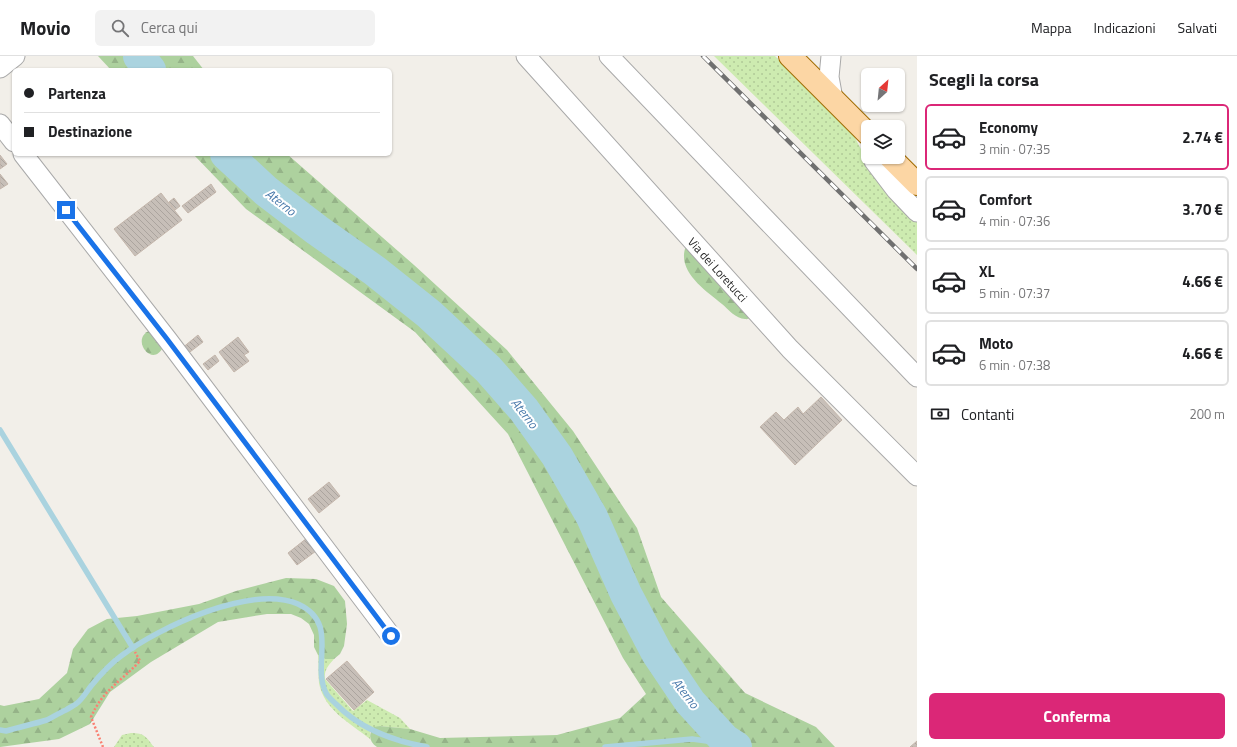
<!DOCTYPE html>
<html lang="it">
<head>
<meta charset="utf-8">
<style>
  :root { --surface:#fff; --page:#f2f2f2; --text:#202124; --muted:#757577; --line:#e0e0e0; --accent:#db2777 }
  body { margin:0; font-family:"Titillium Web",sans-serif; background:var(--page); color:var(--text); height:100vh; display:flex; flex-direction:column; font-size:15px; white-space:nowrap }
  * { box-sizing:border-box; margin:0 }
  p { font-size:13px; color:var(--muted) }
  .icon { flex:none; width:22px; height:22px; fill:none; stroke:currentColor; stroke-width:2; stroke-linecap:round; stroke-linejoin:round }
  .map { position:relative; flex:1; overflow:hidden }
  .side { display:flex; flex-direction:column; background:var(--surface); width:320px }
  .side>* { flex:none }
  .guide { position:absolute; left:12px; top:12px; width:380px; height:88px; border-radius:6px; box-shadow:0 1px 3px #0004; display:grid; align-content:center; height:88px; padding:0 12px; background:var(--surface) }
  .needle { width:26px; rotate:27deg }
  .controls { position:absolute; left:861px; top:12px; display:grid; gap:8px }
  .controls a { display:grid; place-items:center; width:44px; height:44px; border-radius:6px; background:var(--surface); box-shadow:0 1px 3px #0004; font-size:20px }
  .end { position:absolute; width:18px; height:18px; margin:-9px; border:5px solid #1a73e8; background:#fff; box-shadow:0 0 0 2px #fff }
  .from { border-radius:50% }
  .guide b { display:flex; align-items:center; gap:14px; height:38px; font-size:15px }
  .guide b+b { border-top:1px solid var(--line) }
  .guide i { width:10px; height:10px; background:var(--text) }
  ul { padding:0; list-style:none }
  li { display:flex; align-items:center; gap:12px; height:66px; margin:0 8px 6px; padding:0 4px; border:2px solid var(--line); border-radius:6px }
  li div { flex:1 }
  li b { display:block; font-size:15px }
  li em { font-style:normal; font-weight:700 }
  li.current { border-color:var(--accent) }
  li>.icon { width:36px; height:36px; stroke-width:1.5 }
  h2 { padding:0 12px; font-size:18px; line-height:48px }
  .pay { display:flex; align-items:center; gap:10px; height:44px; padding:0 12px; font-size:15px }
  .pay p { margin-inline-start:auto }
  .action { display:flex; gap:8px; margin-top:auto; padding:8px 12px }
  .action a { flex:1; height:46px; border-radius:6px; background:var(--accent); color:#fff; font-size:16px; font-weight:700; line-height:46px; text-align:center }
  header { display:flex; align-items:center; gap:24px; box-sizing:border-box; height:56px; padding:0 20px; background:var(--surface); border-bottom:1px solid var(--line) }
  header strong { font-size:19px }
  nav { display:flex; gap:22px; margin-inline-start:auto; font-size:14px }
  .search { width:280px; height:36px; background:var(--page); display:flex; align-items:center; gap:10px; box-sizing:border-box; padding:0 14px; border-radius:6px; color:var(--muted); font-size:15px }
  main { display:flex; flex:1; min-height:0 }
  .map>svg:first-child { display:block }
</style>
</head>
<body>
<header>
<strong>Movio</strong>
<div class="search"><svg class="icon" aria-label="search" viewBox="0 0 24 24"><circle cx="10" cy="10" r="6"/><path d="M15 15l6 6"/></svg>Cerca qui</div>
<nav><a>Mappa</a><a>Indicazioni</a><a>Salvati</a></nav>
</header>
<main>
<div class="map">
<svg width="917" height="691" viewBox="0 0 917 691">
  <defs>
    <pattern id="grass-dots" width="8" height="8" patternUnits="userSpaceOnUse"><rect width="8" height="8" fill="#cdebb0"/><path d="M2 2h.1M6 6h.1" fill="none" stroke="#b0c997" stroke-width="1.8" stroke-linecap="round"/></pattern>
    <pattern id="forest-firs" width="22" height="20" patternUnits="userSpaceOnUse"><rect width="22" height="20" fill="#add19e"/><path d="M5 1l3.5 6h-7zM16 11l3.5 6h-7z" fill="#95b388"/></pattern>
    <pattern id="building-back-hatch" width="6" height="6" patternUnits="userSpaceOnUse"><rect width="6" height="6" fill="#c7bfb8"/><path d="M-1 5l2 2M0 0l6 6M5-1l2 2" fill="none" stroke="#aba49e"/></pattern>
  </defs>
  <rect width="100%" height="100%" fill="#f2efe9"/>
  <!-- grass -->
  <g fill="url(#grass-dots)">
    <path d="M714,0H775L853,78L872,114L917,162V199Z"/>
    <path d="M318,599L325,603H334C328,610 324,614 325,623L353,655L367,644L400,662L410,673L380,670L370,676V683C350,667 324,654 319,627C318,618 319,608 318,599Z"/>
    <path d="M131,677C145,677 146,681 154,691H114L122,679Z"/>
  </g>
  <!-- forest -->
  <g fill="url(#forest-firs)">
    <path d="M98,0H193L204,14H111Z"/>
    <path d="M193,98H287L414,209L507,294L573,375L637,472L661,541L745,637L816,671L835,691H377C369,686 368,678 374,671L380,670L410,673L440,682L557,679L620,662L646,638L623,602L508,378L415,276L246,153Z"/>
    <path d="M686,190L755,258C752,260 749,264 745,263C736,263 728,253 722,248C705,234 676,215 686,190Z"/>
    <path d="M152,274L163,291C152,314 128,280 152,274Z"/>
    <path d="M286,522L316,523L334,530L345,545L347,568L344,590L340,598L334,603H325L318,599L314,591V579L309,568L301,562L291,558H267L218,566L151,606L110,636L90,668L59,683L0,691V649L4,650L39,643L67,617L73,593L88,573L107,563L137,560L199,548L236,535Z"/>
  </g>
  <g fill="none" stroke-linecap="round" stroke-linejoin="round">
    <!-- stream -->
    <g stroke="#aad3df" stroke-width="5.5">
      <path d="M0,374L133,592"/>
      <path d="M0,674L6,675C19,671 34,668 47,664C53,661 59,657 66,654C69,652 73,650 76,648C82,644 87,635 91,630C100,619 110,608 121,600C159,571 252,528 298,548C340,567 311,607 326,637C328,641 333,645 336,648C360,673 393,685 427,691"/>
      <path d="M605,691L692,683L714,686L732,691"/>
    </g>
    <!-- river -->
    <g stroke="#aad3df" stroke-width="32">
      <path d="M139,0L150,14"/>
      <path d="M226,98L266,135L317,174L375,215L429,258L488,313L524,354L557,400L592,461L626,538L657,597L690,646L725,684L736,691"/>
    </g>
  </g>
  <!-- building -->
  <g fill="url(#building-back-hatch)" stroke="#c4b6ab">
    <path d="M0,99L7,108L0,113Z"/>
    <path d="M0,118L8,128L0,133Z"/>
    <path d="M211,128L216,136L188,157L182,150Z"/>
    <path d="M161,137L182,164L135,200L114,173Z"/>
    <path d="M174,142L180,150L175,154L169,146Z"/>
    <path d="M198,279L203,286L186,299L181,293Z"/>
    <path d="M238,281L249,296L244,299L249,305L234,316L219,296Z"/>
    <path d="M215,299L219,305L208,314L203,308Z"/>
    <path d="M821,341L842,364L795,409L760,371L776,356L784,364L798,351L803,358Z"/>
    <path d="M329,426L340,440L319,457L308,443Z"/>
    <path d="M307,482L316,495L297,509L288,497Z"/>
    <path d="M347,605L374,636L354,654L326,623Z"/>
    <path d="M917,685V691H910Z"/>
  </g>
  <g fill="none" stroke-linecap="round" stroke-linejoin="round">
    <defs>
      <g id="minor">
        <path id="s1" d="M526,0L790,293L917,420"/>
        <path d="M609,0L917,321"/>
        <path d="M831,0L829,21L833,43"/>
        <path d="M0,12L15,0"/>
        <path d="M0,68L14,86"/>
        <path d="M23,98L167,283L391,580"/>
        <path d="M873,101L874,105L896,134L917,156"/>
      </g>
      <g id="major">
        <path d="M790,0L868,78"/>
        <path d="M890,101L917,128"/>
      </g>
    </defs>
    <!-- minor casing -->
    <use href="#minor" stroke="#a9a9a9" stroke-width="21"/>
    <!-- major casing -->
    <use href="#major" stroke="#a06b00" stroke-width="24"/>
    <!-- path -->
    <path stroke="#fa8072" stroke-width="2.5" stroke-dasharray="2 2" stroke-linecap="butt" d="M103,691L91,661C103,634 119,627 138,607L140,605L135,596"/>
    <!-- minor -->
    <use href="#minor" stroke="#fff" stroke-width="19"/>
    <!-- major -->
    <use href="#major" stroke="#fcd6a4" stroke-width="22"/>
    <defs>
      <path id="rail" d="M703,0L917,213"/>
    </defs>
    <!-- rail casing -->
    <use href="#rail" stroke="#707070" stroke-width="4.5"/>
    <!-- rail -->
    <use href="#rail" stroke="#fff" stroke-width="3" stroke-dasharray="9" stroke-linecap="butt"/>
  </g>
  <g fill="none" stroke-linecap="round" stroke-linejoin="round">
    <!-- route -->
    <path stroke="#1a73e8" stroke-width="5" d="M66,154L167,283L391,580"/>
  </g>
  <g text-anchor="middle" dominant-baseline="central" stroke-width="4" stroke-linejoin="round" paint-order="stroke">
    <!-- street labels -->
    <g font-size="12" fill="#222" stroke="#fff">
      <text stroke="none"><textPath href="#s1" startOffset="287">Via dei Loretucci</textPath></text>
    </g>
    <!-- water labels -->
    <g font-size="13" font-style="italic" fill="#4a7aab" stroke="#fff">
      <text transform="translate(281 146) rotate(38)">Aterno</text>
      <text transform="translate(525 357) rotate(52)">Aterno</text>
      <text transform="translate(686 637) rotate(52)">Aterno</text>
    </g>
  </g>
</svg>
<div class="controls">
<a><svg class="needle" viewBox="-14 -14 28 28"><path d="M0-13l5 13h-10z" fill="#e53935"/><path d="M0 13l5-13h-10z" fill="#757577"/></svg></a>
<a><svg class="icon" aria-label="layers" viewBox="0 0 24 24"><path d="M12 4l9 5-9 5-9-5zM3 14l9 5 9-5"/></svg></a>
</div>
<i class="end from" style="left:391px;top:580px"></i>
<i class="end" style="left:66px;top:154px"></i>
<div class="guide">
<b><i class="from"></i>Partenza</b>
<b><i></i>Destinazione</b>
</div>
</div>
<section class="side">
<h2>Scegli la corsa</h2>
<ul>
<li class="current"><svg class="icon" aria-label="car" viewBox="0 0 24 24"><path d="M5 17H2v-5l4-1 3-4h7l3 4 3 1v5h-3M9 17h6M6 11h13"/><circle cx="7" cy="17" r="2"/><circle cx="17" cy="17" r="2"/></svg><div><b>Economy</b><p>3 min · 07:35</p></div><em>2.74 €</em></li>
<li><svg class="icon" aria-label="car" viewBox="0 0 24 24"><path d="M5 17H2v-5l4-1 3-4h7l3 4 3 1v5h-3M9 17h6M6 11h13"/><circle cx="7" cy="17" r="2"/><circle cx="17" cy="17" r="2"/></svg><div><b>Comfort</b><p>4 min · 07:36</p></div><em>3.70 €</em></li>
<li><svg class="icon" aria-label="car" viewBox="0 0 24 24"><path d="M5 17H2v-5l4-1 3-4h7l3 4 3 1v5h-3M9 17h6M6 11h13"/><circle cx="7" cy="17" r="2"/><circle cx="17" cy="17" r="2"/></svg><div><b>XL</b><p>5 min · 07:37</p></div><em>4.66 €</em></li>
<li><svg class="icon" aria-label="car" viewBox="0 0 24 24"><path d="M5 17H2v-5l4-1 3-4h7l3 4 3 1v5h-3M9 17h6M6 11h13"/><circle cx="7" cy="17" r="2"/><circle cx="17" cy="17" r="2"/></svg><div><b>Moto</b><p>6 min · 07:38</p></div><em>4.66 €</em></li>
</ul>
<div class="pay"><svg class="icon" aria-label="cash" viewBox="0 0 24 24"><path d="M3 7h18v10H3z"/><circle cx="12" cy="12" r="2"/></svg>Contanti<p>200 m</p></div>
<div class="action"><a>Conferma</a></div>
</section>
</main>
</body>
</html>
